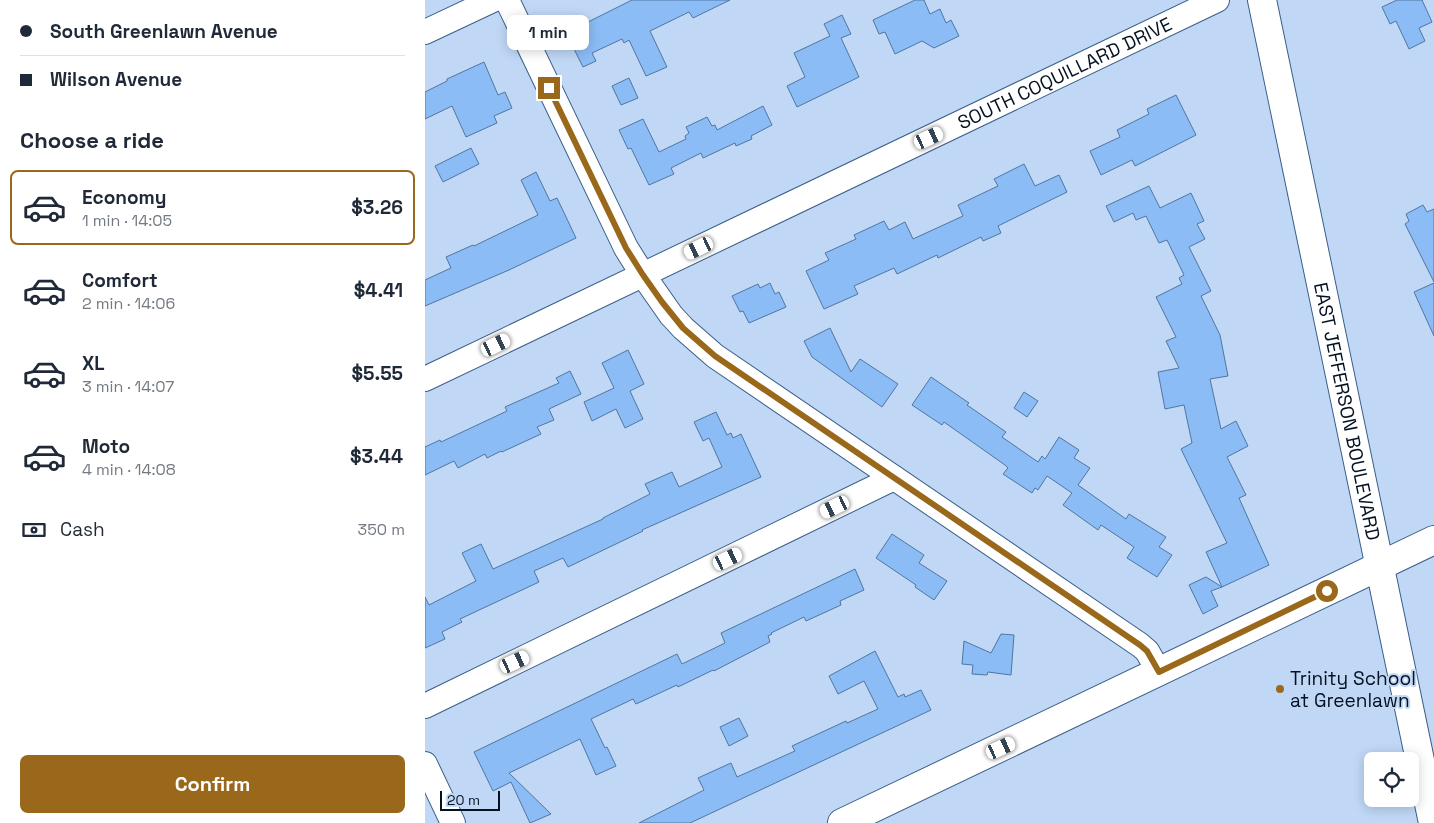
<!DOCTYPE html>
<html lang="en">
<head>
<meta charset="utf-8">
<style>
  :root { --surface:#fff; --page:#f2f2f3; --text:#1f2937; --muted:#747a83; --line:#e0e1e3; --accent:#99681b }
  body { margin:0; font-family:"Space Grotesk",sans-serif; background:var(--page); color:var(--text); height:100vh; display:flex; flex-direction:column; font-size:19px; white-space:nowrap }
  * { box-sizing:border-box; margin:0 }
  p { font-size:16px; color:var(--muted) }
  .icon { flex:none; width:28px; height:28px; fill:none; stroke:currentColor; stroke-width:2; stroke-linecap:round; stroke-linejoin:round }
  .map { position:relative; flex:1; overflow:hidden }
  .drawer { display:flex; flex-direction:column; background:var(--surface); width:425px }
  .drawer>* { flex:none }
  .banner { display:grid; align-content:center; height:110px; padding:0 20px; background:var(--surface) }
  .buttons { position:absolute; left:939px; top:752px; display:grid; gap:10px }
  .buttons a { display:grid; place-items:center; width:55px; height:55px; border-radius:8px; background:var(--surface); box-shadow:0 2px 12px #0003; font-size:25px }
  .scale { position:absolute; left:15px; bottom:12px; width:60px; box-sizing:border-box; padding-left:5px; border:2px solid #041121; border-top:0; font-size:14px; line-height:18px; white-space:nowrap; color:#041121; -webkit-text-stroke:4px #c0d8f6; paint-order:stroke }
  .end { position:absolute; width:22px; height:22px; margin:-11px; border:6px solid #99681b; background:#fff; box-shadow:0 0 0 2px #fff }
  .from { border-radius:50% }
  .bubble { position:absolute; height:35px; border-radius:8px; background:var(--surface); box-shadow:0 2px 12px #0003; font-size:16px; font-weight:700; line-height:35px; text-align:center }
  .car { position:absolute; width:15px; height:30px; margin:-15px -8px; border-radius:6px; box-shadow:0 0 4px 1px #0007; background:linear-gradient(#fff 24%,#345 0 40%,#fff 0 76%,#345 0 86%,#fff 0) }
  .banner b { display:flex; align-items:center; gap:18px; height:48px; font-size:19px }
  .banner b+b { border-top:1px solid var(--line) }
  .banner i { width:12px; height:12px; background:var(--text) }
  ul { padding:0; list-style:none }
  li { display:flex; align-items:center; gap:15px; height:75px; margin:0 10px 8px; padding:0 10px; border:2px solid transparent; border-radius:8px }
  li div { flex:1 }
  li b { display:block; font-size:19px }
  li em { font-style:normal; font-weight:700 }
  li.active { border-color:var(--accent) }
  li>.icon { width:45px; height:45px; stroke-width:1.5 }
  h2 { padding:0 20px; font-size:22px; line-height:60px }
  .pay { display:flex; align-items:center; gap:12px; height:55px; padding:0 20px; font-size:19px }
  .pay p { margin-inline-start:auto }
  .primary-button { display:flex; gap:10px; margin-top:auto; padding:10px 20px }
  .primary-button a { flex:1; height:58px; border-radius:8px; background:var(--accent); color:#fff; font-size:20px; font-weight:700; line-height:58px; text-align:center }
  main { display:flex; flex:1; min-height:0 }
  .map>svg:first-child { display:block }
</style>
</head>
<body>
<main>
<section class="drawer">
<div class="banner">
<b><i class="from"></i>South Greenlawn Avenue</b>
<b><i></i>Wilson Avenue</b>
</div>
<h2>Choose a ride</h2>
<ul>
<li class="active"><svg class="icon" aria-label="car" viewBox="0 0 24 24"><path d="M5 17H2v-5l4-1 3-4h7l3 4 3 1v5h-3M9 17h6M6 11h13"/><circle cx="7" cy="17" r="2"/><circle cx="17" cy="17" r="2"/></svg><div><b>Economy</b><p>1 min · 14:05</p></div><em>$3.26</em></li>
<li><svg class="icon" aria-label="car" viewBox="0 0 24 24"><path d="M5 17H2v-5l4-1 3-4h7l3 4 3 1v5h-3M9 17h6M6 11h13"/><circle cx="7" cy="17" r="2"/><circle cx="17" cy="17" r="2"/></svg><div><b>Comfort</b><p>2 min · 14:06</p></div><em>$4.41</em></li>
<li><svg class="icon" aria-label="car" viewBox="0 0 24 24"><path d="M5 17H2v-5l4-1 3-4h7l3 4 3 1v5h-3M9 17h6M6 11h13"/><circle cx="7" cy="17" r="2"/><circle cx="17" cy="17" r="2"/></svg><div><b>XL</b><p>3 min · 14:07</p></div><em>$5.55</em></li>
<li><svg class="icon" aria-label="car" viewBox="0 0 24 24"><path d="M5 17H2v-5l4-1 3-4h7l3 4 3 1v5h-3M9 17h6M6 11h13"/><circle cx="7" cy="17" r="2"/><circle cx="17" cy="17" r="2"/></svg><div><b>Moto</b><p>4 min · 14:08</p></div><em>$3.44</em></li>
</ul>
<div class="pay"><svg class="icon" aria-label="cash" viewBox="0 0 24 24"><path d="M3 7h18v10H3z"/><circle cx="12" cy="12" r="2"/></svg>Cash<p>350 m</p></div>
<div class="primary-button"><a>Confirm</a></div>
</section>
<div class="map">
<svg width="1009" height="823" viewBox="0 0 1009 823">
  <rect width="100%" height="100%" fill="#c0d8f6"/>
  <!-- building -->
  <g fill="#8bbcf6" stroke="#5076a1">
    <path d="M207,0H305L268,18L264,12L225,31L242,67L221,76L204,40L199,43L197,39L167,53L171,61L158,67L141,33Z"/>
    <path d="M490,0H499L505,14L515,9L521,23L526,20L534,36L509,48L497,41L470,54L460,32L454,34L448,20Z"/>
    <path d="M972,0H997L1007,22L994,28L1000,41L984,49L971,21L965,24L957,7Z"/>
    <path d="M417,15L426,34L416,38L434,77L372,107L362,86L380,77L369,53L405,36L399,24Z"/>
    <path d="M59,62L73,95L80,92L87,108L69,116L72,123L41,137L27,106L0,119V92L22,81V79Z"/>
    <path d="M204,78L213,98L196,105L187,86Z"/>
    <path d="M751,95L771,135L710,166L707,160L676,175L665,151L695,137L692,130L724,114L722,109Z"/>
    <path d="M338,106L347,125L326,136L327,139L311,146L310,143L278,158L276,153L246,168L249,174L224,185L206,148L203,149L194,130L218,119L234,152L261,139L260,136L264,133L261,127L282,117L287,126L290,125L292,130Z"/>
    <path d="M46,148L54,164L18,182L10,166Z"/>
    <path d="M599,164L610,186L634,175L642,192L573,226L576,233L558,241L556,237L513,258L512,255L472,274L469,268L429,286L433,294L399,309L381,271L404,260L400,253L431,239L429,235L459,221L464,230L480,222L488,239L538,216L533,205L573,186L569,179Z"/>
    <path d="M111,172L125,201L132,198L151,238L84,270L0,306V280L26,268L21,257L48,245L49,246L113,215L96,180Z"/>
    <path d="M724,186L735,208L766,193L779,221L772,224L780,239L764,247L786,291L776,296L795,335L803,376L785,379L796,429L811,421L823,446L802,457L821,495L814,498L844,565L797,587L781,552L802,543L756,449L767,443L759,405L740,409L733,372L754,368L741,341L751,337L731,297L757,284L754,278L759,275L742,240L734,243L721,216L711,220L708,213L689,222L681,206Z"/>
    <path d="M998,205L1002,212L1009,209V282L980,224L984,221L981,214Z"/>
    <path d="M345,283L350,294L354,292L361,307L324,323L318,311L315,312L307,296L333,284L335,288Z"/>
    <path d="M1009,283V336L989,292Z"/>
    <path d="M405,328L426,372L435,359L473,384L457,407L387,357L379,341Z"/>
    <path d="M203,350L219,384L205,391L218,419L200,428L191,409L167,421L159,402L189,388L177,363Z"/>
    <path d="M145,371L156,394L124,409L129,420L112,427L116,434L77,452L76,451L62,458L60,454L33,468L29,461L0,475V447L15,440L16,442L82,411L80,407L134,383L131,378Z"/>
    <path d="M506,377L544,403L542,405L581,432L577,437L613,462L617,456L620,459L634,437L654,450L649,458L665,468L653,485L701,519L704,514L741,537L734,547L747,555L732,577L702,558L709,547L676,525L673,530L638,505L647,493L622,476L613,490L610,488L607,493L578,474L583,468L580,465L519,422L517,425L487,405Z"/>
    <path d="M599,392L613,401L602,417L589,408Z"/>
    <path d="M291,412L302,435L306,433L308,438L316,434L336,477L217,530L218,531L143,567L138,558L109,571L114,582L35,619L37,622L17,632L20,639L0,648V597L4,605L51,581L37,553L56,544L68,569L178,519V518L225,494L220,484L247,472L254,487L297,467L284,438L278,441L269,422Z"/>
    <path d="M467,534L499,555L494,563L522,581L509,600L490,587L491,585L451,558Z"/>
    <path d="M430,569L439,590L415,601L416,605L381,621L379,617L346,633L347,634L343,636L345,642L289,671L288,670L253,687L252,685L211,704L208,699L166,719L180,748L182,747L191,766L171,775L155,739L84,773L126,814L105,823L86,782L68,791L49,752L252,654L257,664L300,643L296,633Z"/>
    <path d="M781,577L797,587L786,591L793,606L778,614L764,585Z"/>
    <path d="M576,634L589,635L586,675L563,672L562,675L547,674L548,665L537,664L539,641L566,653Z"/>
    <path d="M450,651L473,697L479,694L480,697L496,690L506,710L265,823H214L279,790L273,778L306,763L312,777L370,751L367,746L421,721L422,723L453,709L439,681L413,694L404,676Z"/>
    <path d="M314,718L323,736L304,746L295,727Z"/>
  </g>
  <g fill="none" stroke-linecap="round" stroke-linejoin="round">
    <defs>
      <g id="street">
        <path d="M82,0L201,248L218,275L246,315L258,328L290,356L715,645L722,651L734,672"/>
        <path d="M0,32L68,0"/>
        <path id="s1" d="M0,379L792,0"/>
        <path d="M0,706L469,478"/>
        <path d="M0,764L28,823"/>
      </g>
      <g id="secondary">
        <path id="s2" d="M837,0L1008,823"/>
        <path d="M417,823L1009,540"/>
      </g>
    </defs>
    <!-- street casing -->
    <use href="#street" stroke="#3a5e88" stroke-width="26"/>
    <!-- secondary casing -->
    <use href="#secondary" stroke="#3a5e88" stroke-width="30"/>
    <!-- street -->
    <use href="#street" stroke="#fff" stroke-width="24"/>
    <!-- secondary -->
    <use href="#secondary" stroke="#fff" stroke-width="28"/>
  </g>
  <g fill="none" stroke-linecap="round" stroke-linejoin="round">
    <!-- route -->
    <path stroke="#99681b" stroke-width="6" d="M124,88L201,248L218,275L237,302L258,328L290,356L715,645L722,651L734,672L902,591"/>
  </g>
  <!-- markers -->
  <circle fill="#99681b" stroke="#c0d8f6" stroke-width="2" cx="855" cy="689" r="5"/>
  <g text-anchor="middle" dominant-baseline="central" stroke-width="4" stroke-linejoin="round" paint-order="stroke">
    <!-- street labels -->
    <g font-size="19" fill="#041121" stroke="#c0d8f6">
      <text stroke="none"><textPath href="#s1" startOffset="709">SOUTH COQUILLARD DRIVE</textPath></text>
      <text stroke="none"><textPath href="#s2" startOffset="420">EAST JEFFERSON BOULEVARD</textPath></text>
    </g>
    <!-- poi labels -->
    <g font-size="19" fill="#041121" stroke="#c0d8f6" text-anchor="start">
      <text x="865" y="678">Trinity School<tspan x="865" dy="22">at Greenlawn</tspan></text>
    </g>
  </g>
</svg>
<div class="buttons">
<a><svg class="icon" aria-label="locate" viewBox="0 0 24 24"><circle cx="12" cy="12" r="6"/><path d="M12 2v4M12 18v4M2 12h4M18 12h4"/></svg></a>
</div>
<div class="scale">20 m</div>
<i class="end from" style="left:902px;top:591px"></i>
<i class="end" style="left:124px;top:88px"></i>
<div class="bubble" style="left:82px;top:15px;width:82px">1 min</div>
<i class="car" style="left:504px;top:138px;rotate:65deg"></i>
<i class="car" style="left:274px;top:248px;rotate:244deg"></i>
<i class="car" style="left:71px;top:345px;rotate:64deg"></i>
<i class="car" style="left:410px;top:507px;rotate:244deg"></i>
<i class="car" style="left:303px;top:559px;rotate:64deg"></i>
<i class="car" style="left:90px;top:662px;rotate:65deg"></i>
<i class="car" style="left:576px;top:748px;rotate:65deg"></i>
</div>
</main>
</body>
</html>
